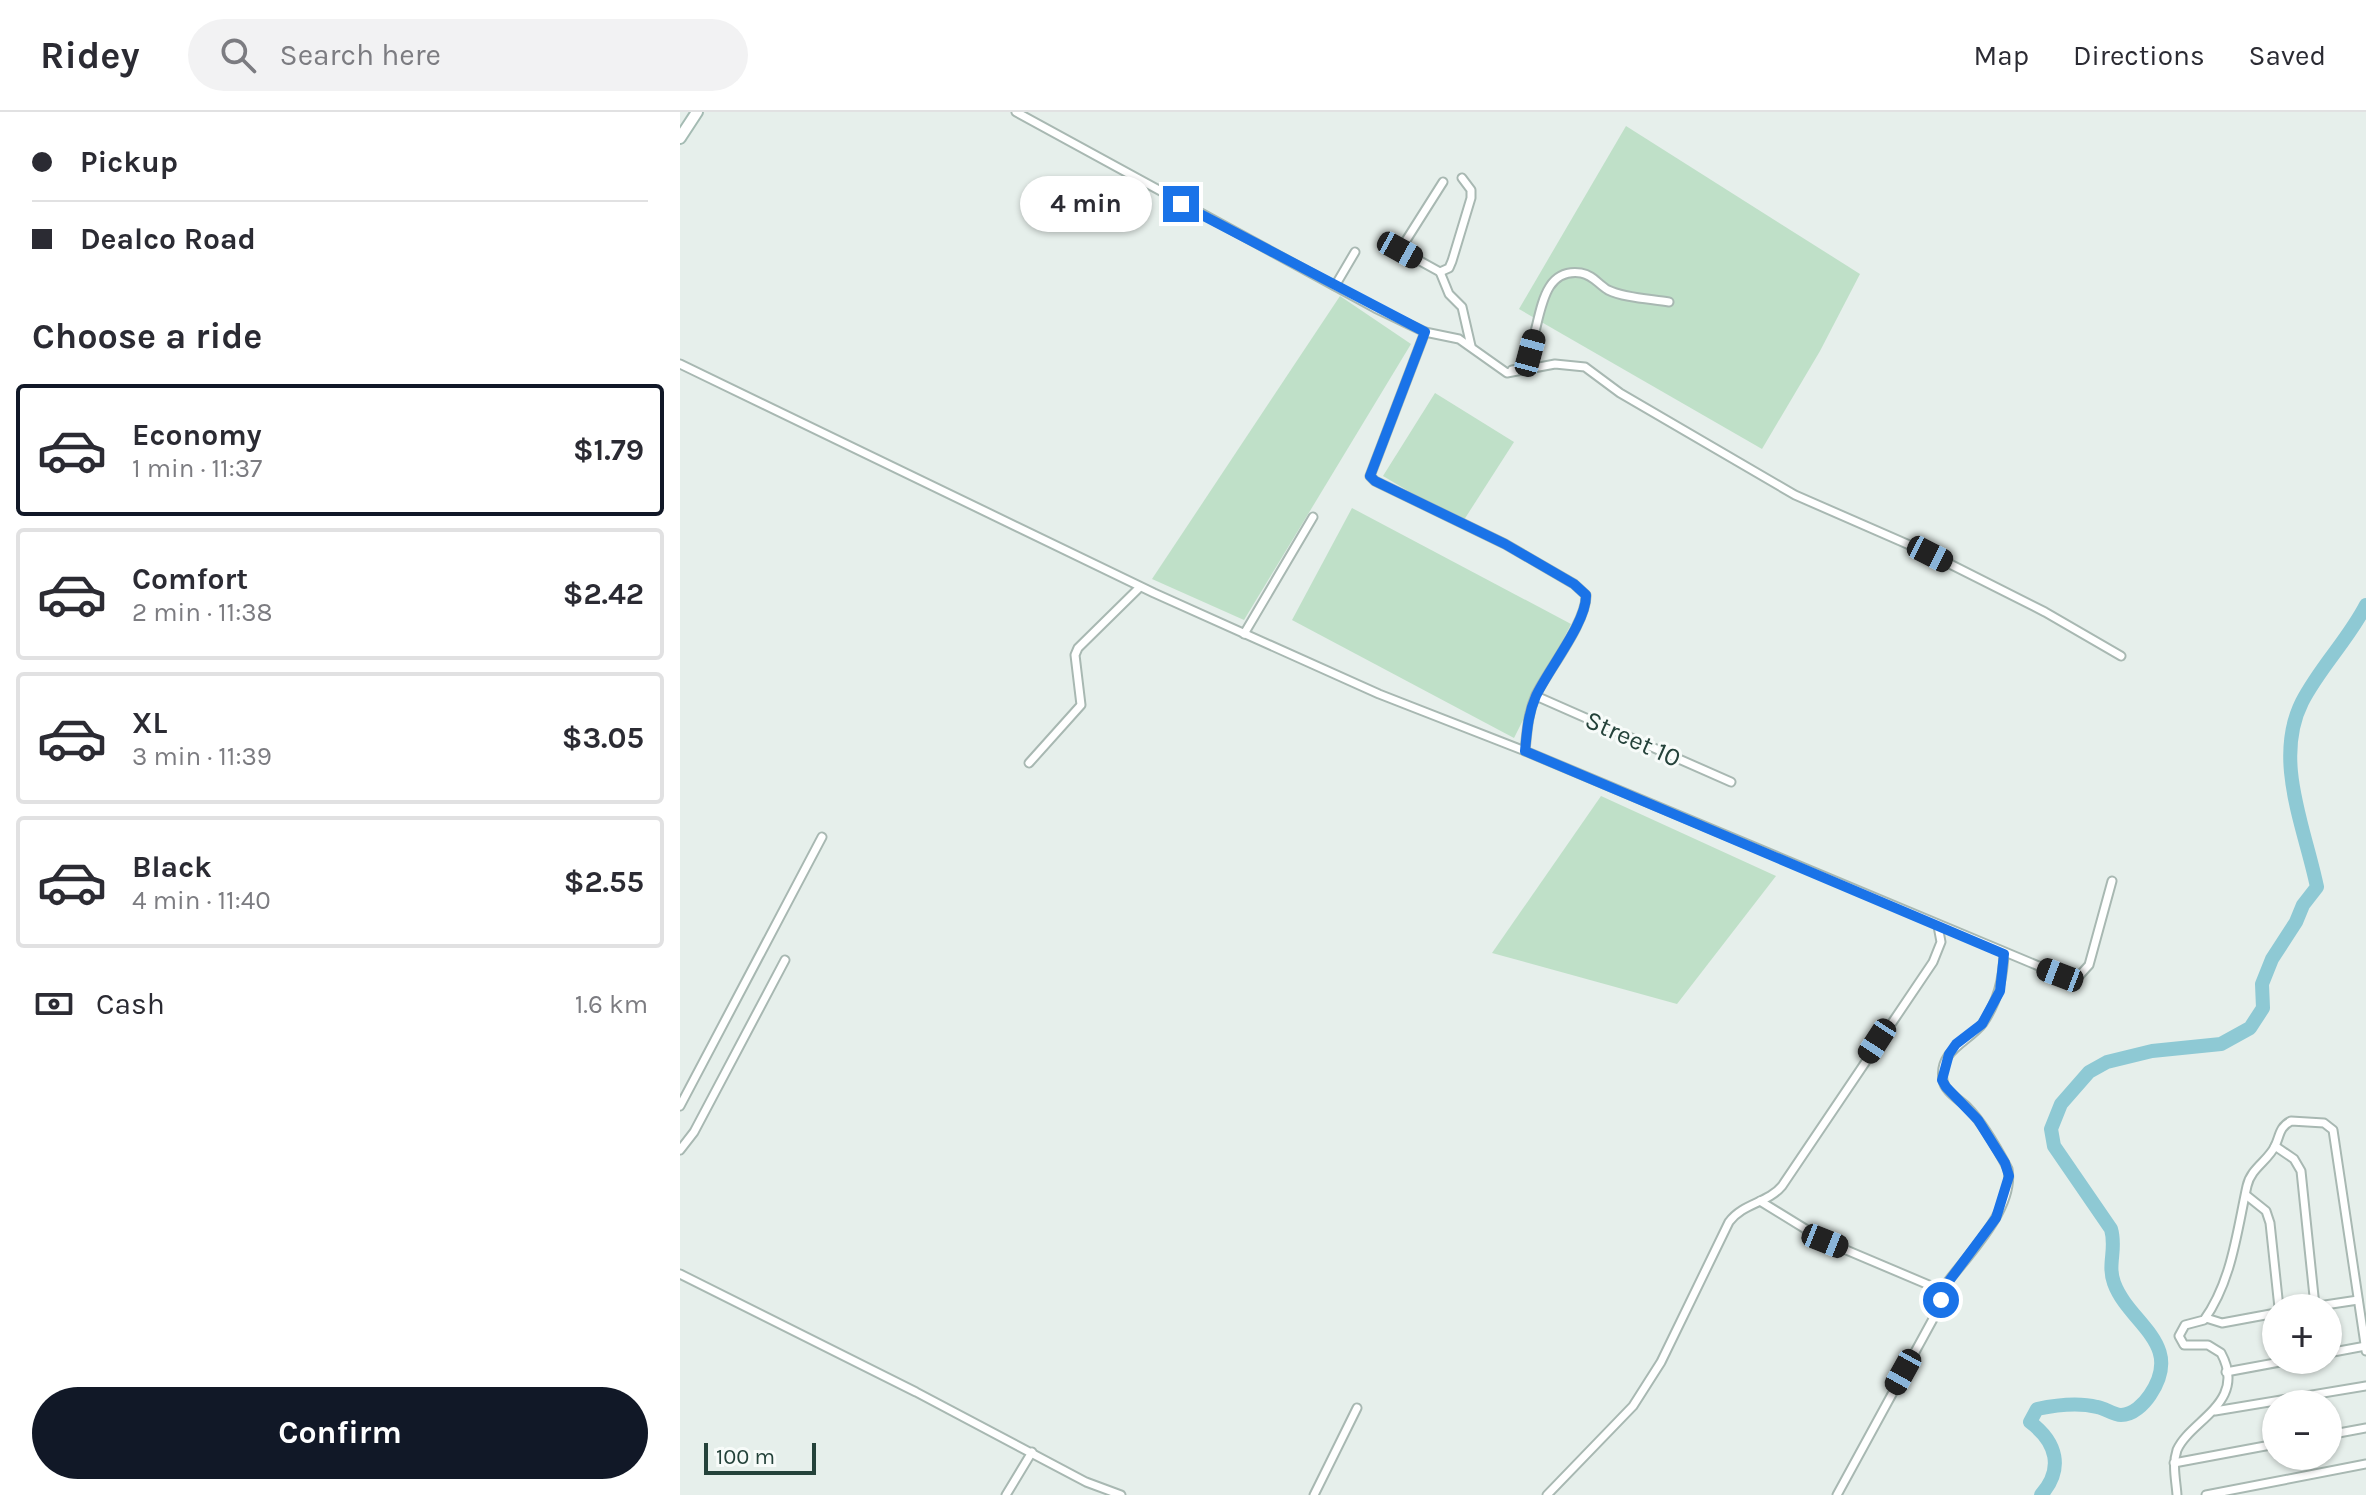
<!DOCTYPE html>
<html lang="en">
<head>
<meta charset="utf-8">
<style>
  :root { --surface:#fff; --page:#f2f2f3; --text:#2b2b33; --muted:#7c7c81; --line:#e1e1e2; --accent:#111827 }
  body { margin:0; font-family:Karla,sans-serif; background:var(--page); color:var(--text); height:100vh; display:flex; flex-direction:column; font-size:30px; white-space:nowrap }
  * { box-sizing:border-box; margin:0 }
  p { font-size:26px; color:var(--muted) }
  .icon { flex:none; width:44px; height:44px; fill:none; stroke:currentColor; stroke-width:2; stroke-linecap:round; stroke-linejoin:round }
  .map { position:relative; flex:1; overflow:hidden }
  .sheet { display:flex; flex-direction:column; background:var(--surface); width:680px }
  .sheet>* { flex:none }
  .guide { display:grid; align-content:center; height:176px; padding:0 32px; background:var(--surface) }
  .buttons { position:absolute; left:1582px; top:1182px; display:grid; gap:16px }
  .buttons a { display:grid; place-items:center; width:80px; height:80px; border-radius:50%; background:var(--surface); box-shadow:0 2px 6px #0004; font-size:40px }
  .scale { position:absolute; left:24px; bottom:20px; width:112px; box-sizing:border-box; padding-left:8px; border:4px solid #24423a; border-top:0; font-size:22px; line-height:28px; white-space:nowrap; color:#24423a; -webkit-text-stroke:6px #f7fbf9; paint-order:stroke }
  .end { position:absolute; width:36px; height:36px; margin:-18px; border:10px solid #1a73e8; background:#fff; box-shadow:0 0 0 4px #fff }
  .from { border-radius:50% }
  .bubble { position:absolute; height:56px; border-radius:28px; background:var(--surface); box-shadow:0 2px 6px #0004; font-size:26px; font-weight:700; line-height:56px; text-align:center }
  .car { position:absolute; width:24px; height:48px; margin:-24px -12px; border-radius:10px; box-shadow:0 0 6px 2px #0007; background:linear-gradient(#222 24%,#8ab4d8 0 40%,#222 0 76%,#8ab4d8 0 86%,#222 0) }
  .guide b { display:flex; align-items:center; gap:28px; height:76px; font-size:30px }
  .guide b+b { border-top:2px solid var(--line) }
  .guide i { width:20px; height:20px; background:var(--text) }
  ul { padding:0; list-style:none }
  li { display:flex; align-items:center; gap:24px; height:132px; margin:0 16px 12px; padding:0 16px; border:4px solid var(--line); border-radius:8px }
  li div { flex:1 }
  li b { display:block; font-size:30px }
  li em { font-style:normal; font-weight:700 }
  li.active { border-color:var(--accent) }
  li>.icon { width:72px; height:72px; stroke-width:1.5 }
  h2 { padding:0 32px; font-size:36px; line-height:96px }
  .pay { display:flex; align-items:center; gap:20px; height:88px; padding:0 32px; font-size:30px }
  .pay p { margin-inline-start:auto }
  .cta { display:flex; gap:16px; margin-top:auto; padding:16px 32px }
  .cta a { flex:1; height:92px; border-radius:48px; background:var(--accent); color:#fff; font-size:32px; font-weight:700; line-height:92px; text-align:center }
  header { display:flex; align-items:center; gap:48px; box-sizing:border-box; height:112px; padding:0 40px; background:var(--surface); border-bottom:2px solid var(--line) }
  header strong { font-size:38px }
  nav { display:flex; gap:44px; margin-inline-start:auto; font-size:28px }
  .search { width:560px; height:72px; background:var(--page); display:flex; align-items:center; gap:20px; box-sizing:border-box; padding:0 28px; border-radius:44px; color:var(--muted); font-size:30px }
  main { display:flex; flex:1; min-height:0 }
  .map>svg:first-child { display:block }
</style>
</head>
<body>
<header>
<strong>Ridey</strong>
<div class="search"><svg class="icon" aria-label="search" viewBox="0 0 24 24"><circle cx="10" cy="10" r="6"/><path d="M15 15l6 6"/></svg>Search here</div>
<nav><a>Map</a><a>Directions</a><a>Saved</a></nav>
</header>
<main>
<section class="sheet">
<div class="guide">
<b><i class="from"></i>Pickup</b>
<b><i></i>Dealco Road</b>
</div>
<h2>Choose a ride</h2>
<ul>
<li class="active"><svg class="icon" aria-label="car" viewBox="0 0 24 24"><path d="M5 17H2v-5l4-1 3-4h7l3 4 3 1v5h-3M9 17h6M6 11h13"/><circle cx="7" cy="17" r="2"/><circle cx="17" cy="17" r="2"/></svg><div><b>Economy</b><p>1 min · 11:37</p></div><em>$1.79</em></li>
<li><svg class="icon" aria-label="car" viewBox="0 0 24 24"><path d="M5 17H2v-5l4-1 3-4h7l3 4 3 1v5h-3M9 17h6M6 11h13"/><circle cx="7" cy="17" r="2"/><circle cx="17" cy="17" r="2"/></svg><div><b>Comfort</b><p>2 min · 11:38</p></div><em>$2.42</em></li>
<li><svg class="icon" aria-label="car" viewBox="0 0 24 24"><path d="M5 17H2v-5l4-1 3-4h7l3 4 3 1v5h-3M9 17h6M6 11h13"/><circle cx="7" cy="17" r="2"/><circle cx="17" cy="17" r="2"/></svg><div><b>XL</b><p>3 min · 11:39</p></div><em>$3.05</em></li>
<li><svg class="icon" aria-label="car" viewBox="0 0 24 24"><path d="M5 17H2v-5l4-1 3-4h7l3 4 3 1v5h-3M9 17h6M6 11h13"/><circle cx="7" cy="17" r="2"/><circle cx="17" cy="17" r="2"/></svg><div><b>Black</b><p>4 min · 11:40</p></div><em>$2.55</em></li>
</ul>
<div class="pay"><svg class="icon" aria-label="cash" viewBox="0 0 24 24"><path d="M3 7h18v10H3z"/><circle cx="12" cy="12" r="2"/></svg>Cash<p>1.6 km</p></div>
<div class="cta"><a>Confirm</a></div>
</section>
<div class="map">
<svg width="1686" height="1383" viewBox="0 0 1686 1383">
  <rect width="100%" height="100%" fill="#e6efeb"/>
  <!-- green -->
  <g fill="#bfe0c8">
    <path d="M946,14L1180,162L1140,239L1082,337L839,197Z"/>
    <path d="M660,184L731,232L564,508L472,467Z"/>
    <path d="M755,281L834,330L782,411L703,364Z"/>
    <path d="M672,396L891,512L834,626L612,508Z"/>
    <path d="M921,684L1096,764L997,892L812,841Z"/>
  </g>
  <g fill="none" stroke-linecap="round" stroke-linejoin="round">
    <!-- river -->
    <path stroke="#8ec9d4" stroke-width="14" d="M1361,1383C1384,1357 1377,1330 1350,1310L1357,1297C1376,1293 1397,1290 1417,1295C1425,1296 1433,1303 1441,1303C1453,1303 1464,1292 1470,1283C1505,1231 1449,1212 1434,1171C1427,1152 1437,1137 1431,1117L1374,1034L1371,1017L1381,992L1409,960L1427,950L1472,939L1541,932L1570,916L1583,896L1582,872L1592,847L1616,810L1623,793L1637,775C1625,716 1593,648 1622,590C1640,555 1668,528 1686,493"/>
    <defs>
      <g id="street">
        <path d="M336,0L695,196L745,220L779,227L827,261L875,252L905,255L940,281L1115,383L1250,442L1365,500L1441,544"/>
        <path d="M763,70L720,138L760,160L769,182L782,195L791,234L789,233"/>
        <path d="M760,160L769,156L772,149L791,86V78L782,66"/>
        <path d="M655,174L675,140"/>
        <path d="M745,220L690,364L695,369L825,432L894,472L906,483C907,509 869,557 856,583C848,601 847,619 845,639"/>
        <path d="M0,252L474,481L699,582L845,639L1380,863L1399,864L1409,853L1432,769"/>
        <path d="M832,258L838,257C865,233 850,154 901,161C913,163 918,172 928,178C944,186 971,187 989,190"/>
        <path d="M564,522L633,405"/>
        <path d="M856,584L1051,670"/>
        <path d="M349,651L401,593L395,543L398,536L460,475"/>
        <path d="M0,994L142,725"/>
        <path d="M1595,1034L1614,1047L1621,1059L1635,1194"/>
        <path d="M0,1038L14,1020L105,848"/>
        <path d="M1566,1083L1586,1099L1590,1111L1599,1196"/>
        <path d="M1080,1089L1145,1129L1263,1179"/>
        <path d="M0,1162L236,1280L406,1370L441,1383"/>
        <path d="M1625,1196L1678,1188"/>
        <path d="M1526,1206L1542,1211L1596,1201"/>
        <path d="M1648,1241L1686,1234"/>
        <path d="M1546,1260L1611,1248"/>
        <path d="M1535,1299L1686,1274"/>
        <path d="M1648,1323L1686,1316"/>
        <path d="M1494,1351L1596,1332"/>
        <path d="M326,1383L352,1340"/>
        <path d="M634,1383L677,1296"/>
        <path d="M867,1383L953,1294L981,1250L1049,1110C1063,1091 1088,1091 1102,1074L1253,850L1261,830L1258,814"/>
        <path d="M1157,1383L1259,1196C1261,1188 1261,1179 1266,1172C1288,1143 1335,1096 1328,1057C1317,1036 1303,1011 1287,995C1280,988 1264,979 1263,968C1258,938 1289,930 1303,911C1318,889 1323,867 1324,842"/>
        <path d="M1497,1383C1496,1368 1492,1353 1497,1338C1510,1308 1568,1291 1541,1241L1528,1233H1504L1499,1224L1505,1213L1524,1208C1552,1169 1557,1119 1567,1074C1571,1056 1588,1049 1595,1034C1600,1024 1599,1015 1611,1009L1644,1011L1653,1018L1686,1239"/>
        <path d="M1526,1383L1686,1352"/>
      </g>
      <path id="secondary" d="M0,26L17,0"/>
    </defs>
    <!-- street casing -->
    <use href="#street" stroke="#a8b8b2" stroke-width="11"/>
    <!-- secondary casing -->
    <use href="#secondary" stroke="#a4bbb3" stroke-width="14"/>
    <!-- street -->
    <use href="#street" stroke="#fff" stroke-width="7"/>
    <!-- secondary -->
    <use href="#secondary" stroke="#fff" stroke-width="10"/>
  </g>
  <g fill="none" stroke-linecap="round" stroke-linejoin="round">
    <!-- route -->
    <path stroke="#1a73e8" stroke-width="10" d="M501,92L745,220L690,364L695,369L825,432L894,472L906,483C907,510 869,556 856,584C848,602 847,619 845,639L1324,842L1320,879L1302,912L1276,932L1269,942L1262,968L1266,975L1298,1008L1325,1051L1329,1064L1316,1106L1266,1173L1261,1188"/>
  </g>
  <g text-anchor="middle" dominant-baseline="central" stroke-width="6" stroke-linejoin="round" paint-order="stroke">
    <!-- street labels -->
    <g font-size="26" fill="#24423a" stroke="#f7fbf9">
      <text transform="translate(953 627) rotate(24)">Street 10</text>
    </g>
  </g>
</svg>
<div class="buttons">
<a>+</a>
<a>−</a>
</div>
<div class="scale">100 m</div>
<i class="end from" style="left:1261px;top:1188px"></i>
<i class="end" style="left:501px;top:92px"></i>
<div class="bubble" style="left:340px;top:64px;width:132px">4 min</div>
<i class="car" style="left:720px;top:138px;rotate:119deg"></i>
<i class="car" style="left:850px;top:241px;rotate:15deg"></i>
<i class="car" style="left:1250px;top:442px;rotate:117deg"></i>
<i class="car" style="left:1380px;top:863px;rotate:291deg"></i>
<i class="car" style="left:1197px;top:929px;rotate:213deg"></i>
<i class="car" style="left:1145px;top:1129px;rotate:112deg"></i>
<i class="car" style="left:1223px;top:1260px;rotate:209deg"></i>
</div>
</main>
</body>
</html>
